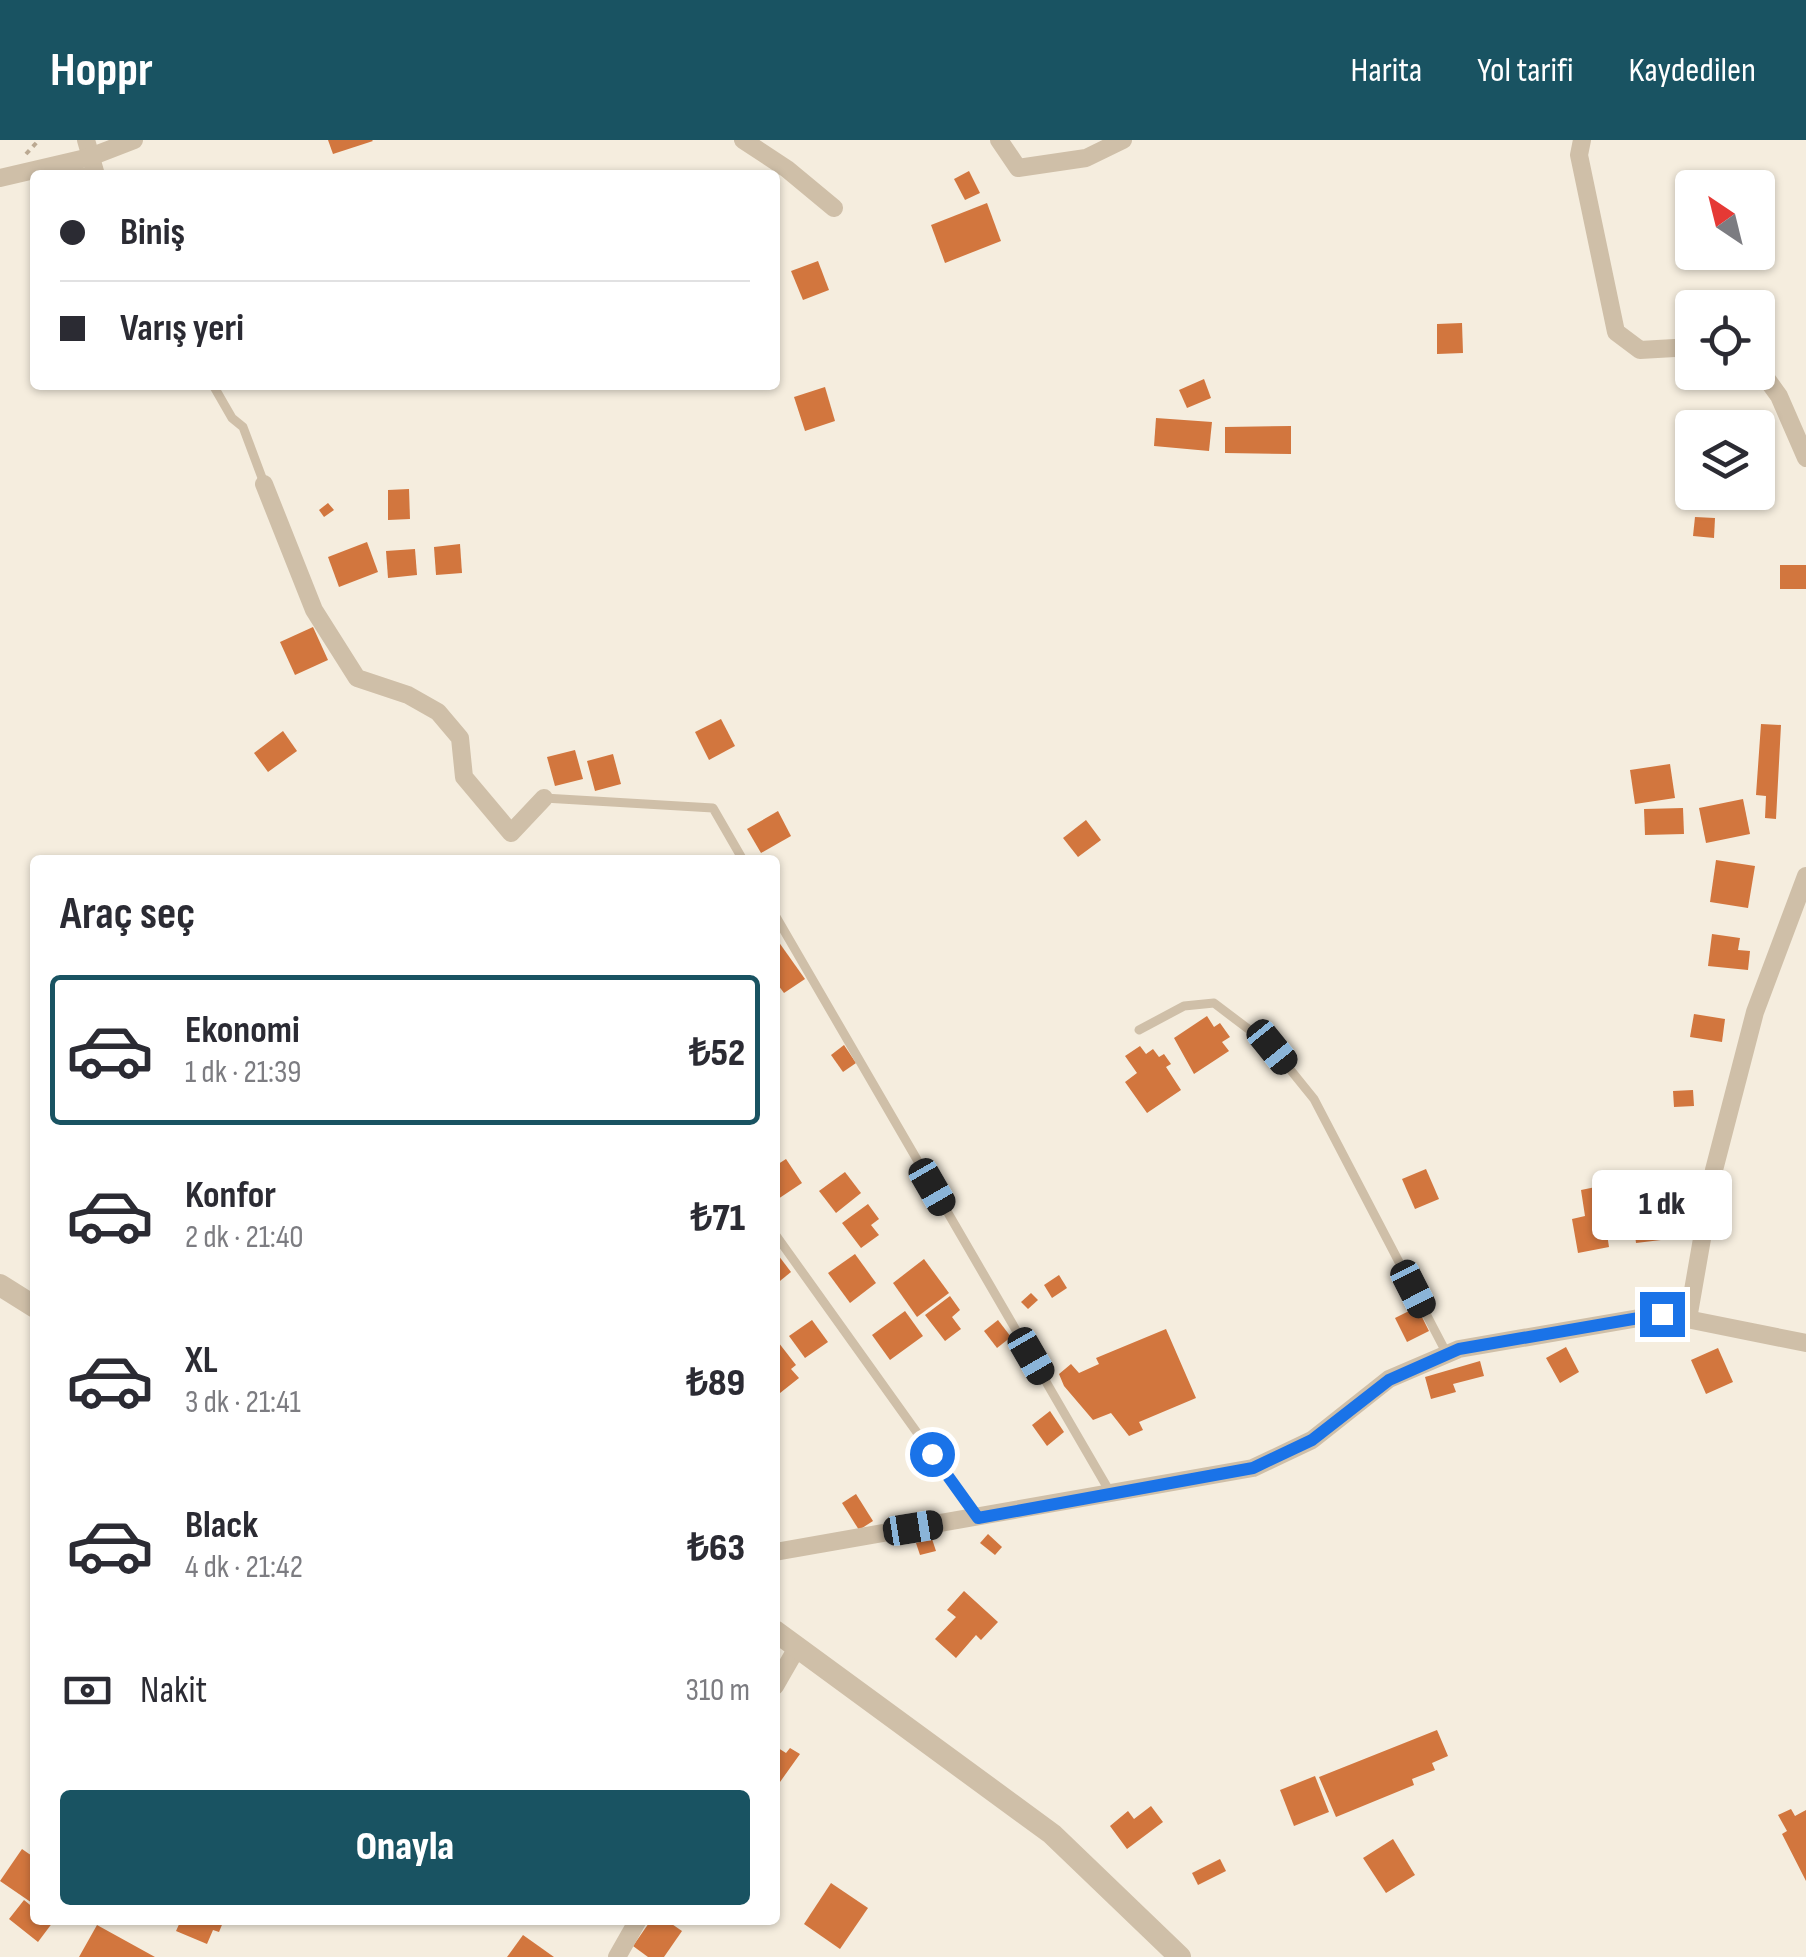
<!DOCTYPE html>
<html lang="tr">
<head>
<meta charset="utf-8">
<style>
  :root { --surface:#fff; --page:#f2f2f3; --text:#2b2b33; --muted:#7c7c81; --line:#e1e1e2; --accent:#195362 }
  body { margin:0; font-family:"Sofia Sans Condensed",sans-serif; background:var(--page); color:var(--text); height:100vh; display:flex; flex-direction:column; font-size:38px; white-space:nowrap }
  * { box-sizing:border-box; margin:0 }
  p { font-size:32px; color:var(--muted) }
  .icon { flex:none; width:55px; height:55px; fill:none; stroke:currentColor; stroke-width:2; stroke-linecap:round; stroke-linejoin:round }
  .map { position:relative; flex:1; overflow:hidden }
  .drawer { position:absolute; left:30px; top:715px; width:750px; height:1070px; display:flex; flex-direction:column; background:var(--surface); border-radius:10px; box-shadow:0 2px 8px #0004 }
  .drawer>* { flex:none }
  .guide { position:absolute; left:30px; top:30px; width:750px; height:220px; border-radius:10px; box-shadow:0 2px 8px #0004; display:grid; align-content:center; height:220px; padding:0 30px; background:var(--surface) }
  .needle { width:65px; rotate:325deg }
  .tools { position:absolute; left:1675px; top:30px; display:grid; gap:20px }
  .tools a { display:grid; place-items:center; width:100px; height:100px; border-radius:10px; background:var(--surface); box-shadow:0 2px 8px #0004; font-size:50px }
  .end { position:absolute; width:45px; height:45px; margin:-22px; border:12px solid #1a73e8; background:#fff; box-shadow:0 0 0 5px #fff }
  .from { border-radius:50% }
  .bubble { position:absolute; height:70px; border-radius:10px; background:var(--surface); box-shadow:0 2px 8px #0004; font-size:32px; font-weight:800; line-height:70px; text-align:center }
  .car { position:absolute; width:30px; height:60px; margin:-30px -15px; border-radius:12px; box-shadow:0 0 8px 2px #0007; background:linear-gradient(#222 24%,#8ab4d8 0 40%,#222 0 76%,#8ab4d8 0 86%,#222 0) }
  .guide b { display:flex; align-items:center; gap:35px; height:95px; font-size:38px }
  .guide b+b { border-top:2px solid var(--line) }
  .guide i { width:25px; height:25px; background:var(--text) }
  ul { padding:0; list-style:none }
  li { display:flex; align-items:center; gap:30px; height:150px; margin:0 20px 15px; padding:0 10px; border:5px solid transparent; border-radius:10px }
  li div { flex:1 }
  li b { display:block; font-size:38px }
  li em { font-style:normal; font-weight:800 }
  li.selected { border-color:var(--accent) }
  li>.icon { width:90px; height:90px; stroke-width:1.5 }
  h2 { padding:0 30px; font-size:45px; line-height:120px }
  .pay { display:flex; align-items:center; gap:25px; height:110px; padding:0 30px; font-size:38px }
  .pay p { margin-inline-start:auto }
  .button { display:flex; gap:20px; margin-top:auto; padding:20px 30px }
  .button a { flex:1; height:115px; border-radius:10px; background:var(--accent); color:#fff; font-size:40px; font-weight:800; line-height:115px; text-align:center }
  header { display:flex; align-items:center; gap:60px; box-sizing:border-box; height:140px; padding:0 50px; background:var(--accent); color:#fff }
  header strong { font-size:48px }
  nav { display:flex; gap:55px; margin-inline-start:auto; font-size:35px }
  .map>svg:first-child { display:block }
</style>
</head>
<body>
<header>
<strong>Hoppr</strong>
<nav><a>Harita</a><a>Yol tarifi</a><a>Kaydedilen</a></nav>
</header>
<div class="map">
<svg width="1806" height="1817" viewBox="0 0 1806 1817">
  <rect width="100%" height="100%" fill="#f5edde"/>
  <!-- building -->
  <g fill="#d2763e">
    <path d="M328,0H372L373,1L333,14Z"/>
    <path d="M969,31L980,53L965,60L954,39Z"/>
    <path d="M987,63L1001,101L945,123L931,85Z"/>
    <path d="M818,121L829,150L803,160L791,131Z"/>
    <path d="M1462,183L1463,213L1437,214V184Z"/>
    <path d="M1204,239L1211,258L1187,268L1179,250Z"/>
    <path d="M825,247L835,281L805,291L794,257Z"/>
    <path d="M1156,278L1212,282L1209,311L1154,306Z"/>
    <path d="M1291,286V314L1225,313V287Z"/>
    <path d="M409,349L410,379L388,380V350Z"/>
    <path d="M328,363L334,370L324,377L319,370Z"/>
    <path d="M1695,377L1715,378L1714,398L1693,396Z"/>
    <path d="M367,402L378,432L339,447L328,417Z"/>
    <path d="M460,404L462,433L436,435L434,407Z"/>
    <path d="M415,409L417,435L388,438L386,411Z"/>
    <rect x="1780" y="425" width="26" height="24"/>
    <path d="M313,487L328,520L295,535L280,502Z"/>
    <path d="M721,579L735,606L709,620L695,592Z"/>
    <path d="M1761,584L1781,585L1776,679L1765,678L1766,656L1756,655Z"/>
    <path d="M283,591L297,611L268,632L254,613Z"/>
    <path d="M575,610L583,639L555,646L547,617Z"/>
    <path d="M613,614L621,644L595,651L587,621Z"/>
    <path d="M1670,624L1675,658L1635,664L1630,630Z"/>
    <path d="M1743,659L1750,694L1706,703L1699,668Z"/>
    <path d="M1683,668L1684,694L1645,695L1644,669Z"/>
    <path d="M778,671L791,696L761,713L747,689Z"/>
    <path d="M1086,680L1101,700L1078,717L1063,698Z"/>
    <path d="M1716,720L1755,726L1748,768L1710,762Z"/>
    <path d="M1712,794L1740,798L1738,810L1750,811L1748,830L1708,826Z"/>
    <path d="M778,801L805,839L784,853L775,841Z"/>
    <path d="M1694,874L1725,879L1722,902L1690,897Z"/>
    <path d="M1207,876L1214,887L1220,883L1230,897L1222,902L1229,911L1194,934L1174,898Z"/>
    <path d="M844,905L856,923L843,932L831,915Z"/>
    <path d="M1140,906L1146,914L1153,909L1159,917L1164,914L1171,924L1166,927L1181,950L1147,973L1125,942L1137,933L1125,916Z"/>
    <path d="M1693,950L1694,966L1674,967L1673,951Z"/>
    <path d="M786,1019L802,1043L775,1061V1026Z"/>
    <path d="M1426,1029L1439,1059L1415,1069L1402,1039Z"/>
    <path d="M845,1032L861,1053L836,1073L819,1051Z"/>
    <path d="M1615,1043L1621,1078L1605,1081L1609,1107L1578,1113L1572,1079L1585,1076L1581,1050Z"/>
    <path d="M868,1064L879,1079L871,1085L879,1095L861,1108L842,1083Z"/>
    <path d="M1668,1065L1671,1083L1659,1085L1661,1100L1636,1103L1632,1070Z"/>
    <path d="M775,1111L791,1132L775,1145Z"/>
    <path d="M855,1114L876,1143L850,1163L828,1133Z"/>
    <path d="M924,1119L949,1153L917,1177L893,1143Z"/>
    <path d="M1059,1135L1067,1148L1052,1158L1044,1145Z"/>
    <path d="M1031,1153L1038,1160L1028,1169L1021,1162Z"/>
    <path d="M950,1156L960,1170L952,1177L961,1189L945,1201L925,1175Z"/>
    <path d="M1417,1167L1429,1191L1407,1202L1395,1178Z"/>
    <path d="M905,1171L923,1196L890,1220L872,1195Z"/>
    <path d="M812,1180L828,1202L805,1218L789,1196Z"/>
    <path d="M998,1180L1011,1197L997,1208L984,1191Z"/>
    <path d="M1166,1189L1196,1258L1139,1282L1143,1290L1129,1296L1111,1273L1093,1280L1064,1246L1059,1234L1071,1224L1079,1233L1099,1224L1096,1218Z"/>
    <path d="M775,1198L796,1225L791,1229L799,1238L775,1257Z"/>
    <path d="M1566,1207L1579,1232L1560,1243L1546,1218Z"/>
    <path d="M1718,1208L1733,1242L1706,1254L1691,1220Z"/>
    <path d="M1480,1221L1484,1236L1453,1244L1456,1252L1431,1259L1425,1237Z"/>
    <path d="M1050,1271L1064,1292L1047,1306L1032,1285Z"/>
    <path d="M856,1354L873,1381L859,1390L842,1363Z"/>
    <path d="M988,1394L1002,1407L995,1415L980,1403Z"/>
    <path d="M932,1399L936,1411L920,1415L916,1403Z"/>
    <path d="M964,1451L998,1482L981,1500L976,1495L956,1518L935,1499L956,1477L947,1470Z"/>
    <path d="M1437,1590L1448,1616L1432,1623L1435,1630L1412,1639L1414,1645L1336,1677L1319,1637Z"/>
    <path d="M775,1606L786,1613L790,1608L800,1614L780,1642L775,1639Z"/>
    <path d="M1315,1636L1329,1672L1294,1686L1280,1650Z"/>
    <path d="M1151,1666L1163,1682L1127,1709L1110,1686L1128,1671L1134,1679Z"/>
    <path d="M1791,1669L1795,1676L1806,1670V1741L1782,1694L1787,1691L1778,1675Z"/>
    <path d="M1393,1699L1415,1735L1386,1753L1363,1718Z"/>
    <path d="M22,1709L35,1718V1765L0,1741Z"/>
    <path d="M1220,1719L1226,1731L1198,1745L1192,1733Z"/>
    <path d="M831,1743L868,1768L840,1809L804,1784Z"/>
    <path d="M24,1760L35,1769V1780L53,1782L38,1802L9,1779Z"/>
    <path d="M181,1780H224L219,1792L213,1790L207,1804L176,1791Z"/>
    <path d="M651,1780H666L682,1791L664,1817H648L633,1806Z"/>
    <path d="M97,1785L155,1817H79Z"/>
    <path d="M523,1795L554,1817H507Z"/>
  </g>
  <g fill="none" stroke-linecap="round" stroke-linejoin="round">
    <!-- path -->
    <path stroke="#bba992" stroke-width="4" stroke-dasharray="5 5" stroke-linecap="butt" d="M26,14L39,0"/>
    <!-- service -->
    <g stroke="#cfbfa8" stroke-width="9">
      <path d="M63,29L97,34"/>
      <path d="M213,245L232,278L243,287L264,343"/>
      <path d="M544,658L713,668L743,720"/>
      <path d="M775,775L1110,1352"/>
      <path d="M1139,890L1184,866L1214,863L1272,907L1314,959L1447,1214"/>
      <path d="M775,1094L976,1375"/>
    </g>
    <!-- minor -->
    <g stroke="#cfbfa8" stroke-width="18">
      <path d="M86,0L96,35"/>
      <path d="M743,0L787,29L834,68"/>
      <path d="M999,0L1018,28L1086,18L1123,0"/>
      <path d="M1582,0L1579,15L1616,192L1640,210L1692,207"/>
      <path d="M0,38L90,17L134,0"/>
      <path d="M1758,227L1779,256L1806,318"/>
      <path d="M264,344L314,470L357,538L408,555L438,572L460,598L464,637L511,693L544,658"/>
      <path d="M1688,1179L1714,1030L1755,872L1806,736"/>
      <path d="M775,1412L1253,1328L1312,1300L1389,1239L1459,1209L1662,1174L1806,1203"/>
      <path d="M775,1546L798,1506"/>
      <path d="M617,1817L638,1780"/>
    </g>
    <!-- tertiary -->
    <g stroke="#cfbfa8" stroke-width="22">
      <path d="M0,1145L35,1167"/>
      <path d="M775,1491L1052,1694L1180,1817"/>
    </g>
  </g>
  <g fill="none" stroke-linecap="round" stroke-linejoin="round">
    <!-- route -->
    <path stroke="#1a73e8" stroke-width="12" d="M932,1314L978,1378L1253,1328L1312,1300L1389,1240L1459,1209L1662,1174"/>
  </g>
</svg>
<div class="tools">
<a><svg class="needle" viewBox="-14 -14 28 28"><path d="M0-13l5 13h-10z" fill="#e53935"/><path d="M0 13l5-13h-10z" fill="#7c7c81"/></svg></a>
<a><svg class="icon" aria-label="locate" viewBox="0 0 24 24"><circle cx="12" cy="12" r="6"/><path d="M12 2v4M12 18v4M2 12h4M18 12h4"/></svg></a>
<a><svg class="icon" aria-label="layers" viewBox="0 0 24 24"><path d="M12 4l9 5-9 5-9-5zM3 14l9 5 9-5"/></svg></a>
</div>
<i class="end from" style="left:932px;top:1314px"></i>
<i class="end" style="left:1662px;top:1174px"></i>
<div class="bubble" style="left:1592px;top:1030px;width:140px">1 dk</div>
<i class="car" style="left:1272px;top:907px;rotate:141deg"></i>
<i class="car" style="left:932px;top:1047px;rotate:150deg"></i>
<i class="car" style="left:1413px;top:1149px;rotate:153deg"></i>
<i class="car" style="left:1031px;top:1216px;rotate:150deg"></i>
<i class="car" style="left:913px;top:1388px;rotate:81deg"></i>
<div class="guide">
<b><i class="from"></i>Biniş</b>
<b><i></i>Varış yeri</b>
</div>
<section class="drawer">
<h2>Araç seç</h2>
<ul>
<li class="selected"><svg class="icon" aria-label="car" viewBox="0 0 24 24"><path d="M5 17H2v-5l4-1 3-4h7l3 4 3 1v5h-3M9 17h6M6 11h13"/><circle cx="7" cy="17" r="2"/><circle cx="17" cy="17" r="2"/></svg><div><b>Ekonomi</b><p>1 dk · 21:39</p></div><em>₺52</em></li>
<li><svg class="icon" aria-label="car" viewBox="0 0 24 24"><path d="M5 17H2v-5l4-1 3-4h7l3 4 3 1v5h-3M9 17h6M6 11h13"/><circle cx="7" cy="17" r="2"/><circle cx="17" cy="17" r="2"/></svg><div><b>Konfor</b><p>2 dk · 21:40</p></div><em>₺71</em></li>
<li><svg class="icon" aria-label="car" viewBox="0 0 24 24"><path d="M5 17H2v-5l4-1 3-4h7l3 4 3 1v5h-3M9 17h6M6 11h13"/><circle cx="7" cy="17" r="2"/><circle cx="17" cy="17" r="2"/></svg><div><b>XL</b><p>3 dk · 21:41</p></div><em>₺89</em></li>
<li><svg class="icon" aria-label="car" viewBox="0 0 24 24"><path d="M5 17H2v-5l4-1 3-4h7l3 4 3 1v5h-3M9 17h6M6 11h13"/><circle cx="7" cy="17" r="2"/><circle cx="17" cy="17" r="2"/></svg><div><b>Black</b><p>4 dk · 21:42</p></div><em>₺63</em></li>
</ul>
<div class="pay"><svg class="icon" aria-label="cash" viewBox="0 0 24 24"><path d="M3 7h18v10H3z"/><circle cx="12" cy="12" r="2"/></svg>Nakit<p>310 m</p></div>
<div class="button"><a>Onayla</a></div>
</section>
</div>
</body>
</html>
